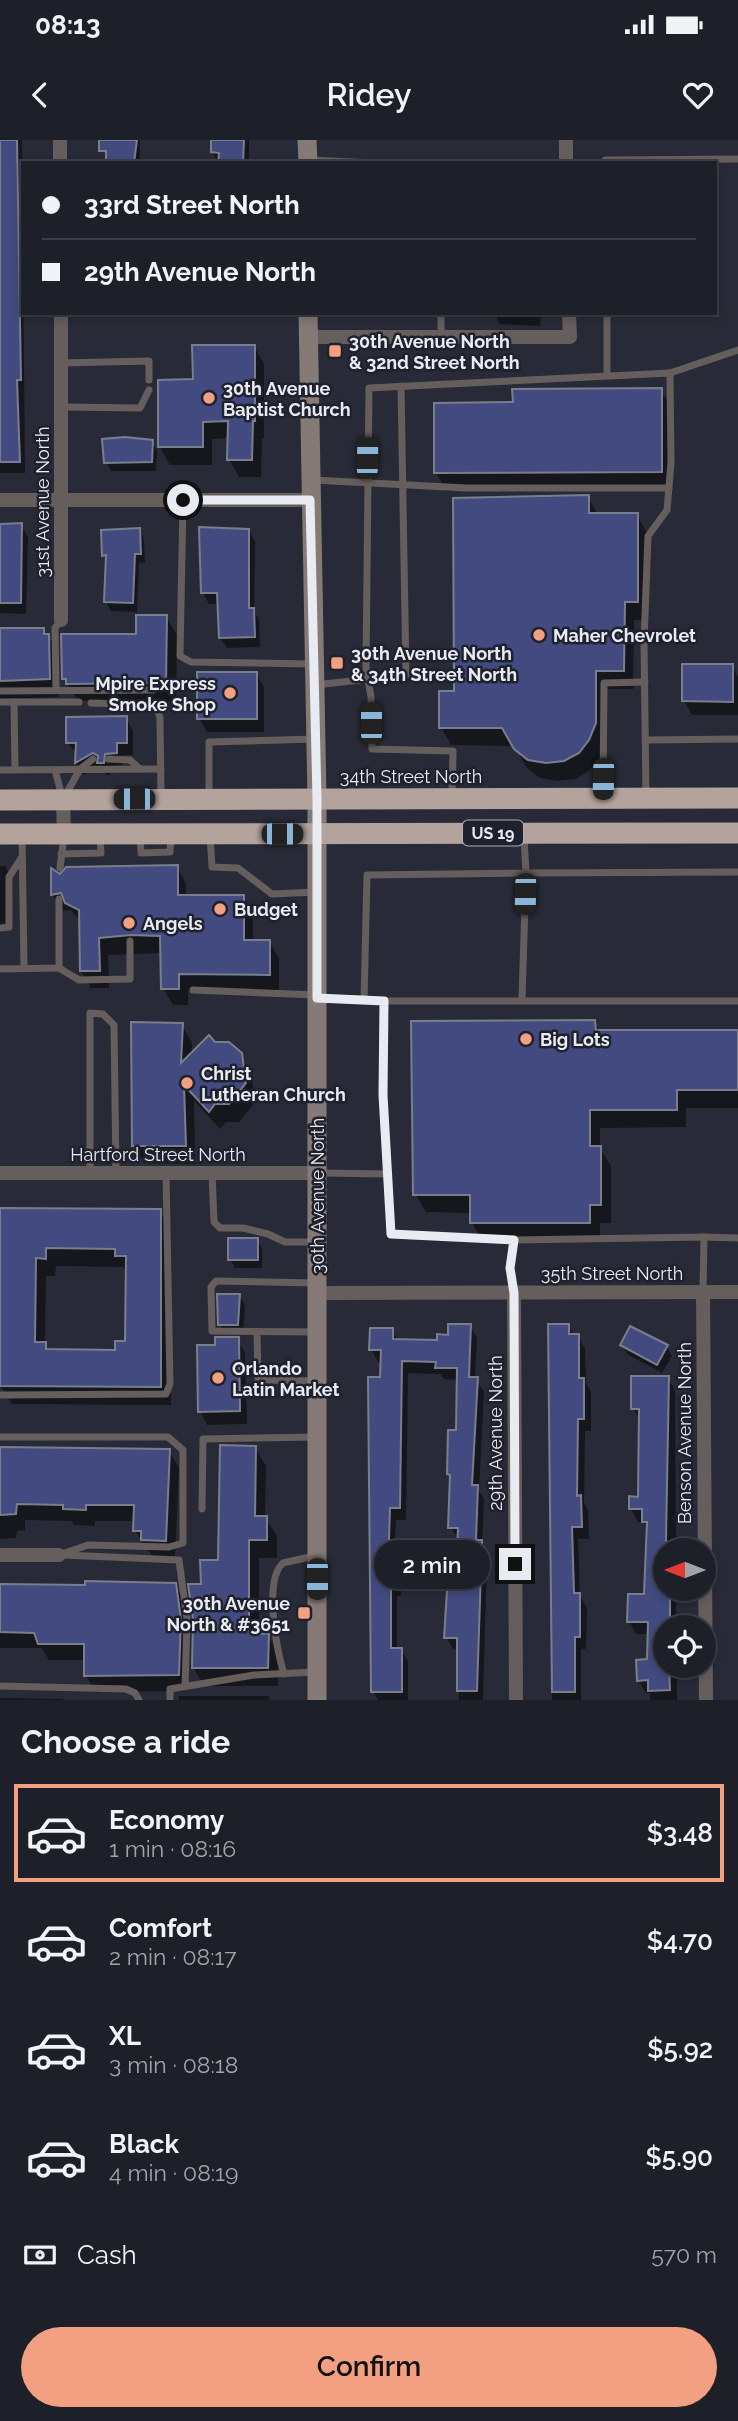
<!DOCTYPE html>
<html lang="en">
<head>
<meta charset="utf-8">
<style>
  :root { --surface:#1e2029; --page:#2b2d35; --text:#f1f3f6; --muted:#a1a3a8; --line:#3c3e46; --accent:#f3a082 }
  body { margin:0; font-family:Raleway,sans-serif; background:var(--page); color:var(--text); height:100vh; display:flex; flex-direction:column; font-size:26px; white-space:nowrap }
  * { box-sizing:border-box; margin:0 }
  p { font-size:23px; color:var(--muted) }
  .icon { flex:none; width:38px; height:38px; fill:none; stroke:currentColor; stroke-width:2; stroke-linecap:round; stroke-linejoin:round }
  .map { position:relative; height:1560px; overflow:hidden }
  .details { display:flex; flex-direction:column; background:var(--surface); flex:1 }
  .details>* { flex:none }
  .guide { position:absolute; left:21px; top:21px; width:696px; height:154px; border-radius:0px; box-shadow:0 4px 10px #0003,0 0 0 2px var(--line); display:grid; align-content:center; height:154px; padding:0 21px; background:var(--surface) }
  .needle { width:46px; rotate:270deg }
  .tools { position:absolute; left:653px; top:1398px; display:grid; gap:14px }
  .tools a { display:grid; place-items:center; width:63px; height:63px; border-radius:50%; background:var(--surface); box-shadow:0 4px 10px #0003,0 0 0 2px var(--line); font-size:35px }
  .end { position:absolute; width:32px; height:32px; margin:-16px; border:9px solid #e9ebf3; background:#111; box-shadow:0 0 0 4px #111 }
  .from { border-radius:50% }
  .bubble { position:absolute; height:49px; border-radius:24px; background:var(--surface); box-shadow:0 4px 10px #0003,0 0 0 2px var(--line); font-size:23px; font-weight:600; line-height:49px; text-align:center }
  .car { position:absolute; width:21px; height:42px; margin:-21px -10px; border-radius:9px; box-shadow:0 0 5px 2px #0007; background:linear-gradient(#222 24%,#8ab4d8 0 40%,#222 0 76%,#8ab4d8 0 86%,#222 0) }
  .guide b { display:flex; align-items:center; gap:24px; height:66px; font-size:26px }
  .guide b+b { border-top:2px solid var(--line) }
  .guide i { width:18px; height:18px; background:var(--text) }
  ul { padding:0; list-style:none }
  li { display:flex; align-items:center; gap:21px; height:98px; margin:0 14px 10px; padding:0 7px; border:4px solid transparent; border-radius:0px }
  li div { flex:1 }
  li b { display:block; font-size:26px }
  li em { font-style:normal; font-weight:600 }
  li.on { border-color:var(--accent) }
  li>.icon { width:63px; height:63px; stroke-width:1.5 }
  h2 { padding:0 21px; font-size:32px; line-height:84px }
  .pay { display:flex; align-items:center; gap:18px; height:77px; padding:0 21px; font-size:26px }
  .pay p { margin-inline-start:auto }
  .primary-button { display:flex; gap:14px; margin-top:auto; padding:14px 21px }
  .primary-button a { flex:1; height:80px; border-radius:42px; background:var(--accent); color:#111; font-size:28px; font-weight:600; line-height:80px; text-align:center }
  .status { display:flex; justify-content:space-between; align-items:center; height:49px; padding:0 35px; background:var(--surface); direction:ltr }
  .status svg { height:19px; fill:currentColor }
  header { display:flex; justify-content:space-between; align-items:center; height:91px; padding:0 21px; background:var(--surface); font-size:32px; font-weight:600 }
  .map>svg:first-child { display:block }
</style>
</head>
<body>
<div class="status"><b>08:13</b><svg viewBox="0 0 49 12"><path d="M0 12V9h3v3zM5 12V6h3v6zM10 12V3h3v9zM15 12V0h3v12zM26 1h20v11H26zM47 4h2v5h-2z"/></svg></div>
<header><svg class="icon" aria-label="back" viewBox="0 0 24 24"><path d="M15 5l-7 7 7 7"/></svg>Ridey<svg class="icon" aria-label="heart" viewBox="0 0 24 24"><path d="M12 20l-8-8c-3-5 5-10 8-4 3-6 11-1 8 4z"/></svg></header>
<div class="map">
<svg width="738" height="1560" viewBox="0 0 738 1560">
  <rect width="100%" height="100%" fill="#282b37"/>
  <!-- shadow -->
  <g fill="#0007" fill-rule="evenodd">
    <path d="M0,0H22L25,333H0Z"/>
    <path d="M104,0H140V23H107Z"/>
    <path d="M213,0H249V23H219L212,12Z"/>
    <path d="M494,173H541L540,186L500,184Z"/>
    <path d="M254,206L264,224V298H262L261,337H239L229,319V298L212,299V325H170L160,307L159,241H194Z"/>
    <path d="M661,250L671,268L672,350L447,351L436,333L514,264Z"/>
    <path d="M152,302L157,311L156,331H111L106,322Z"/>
    <path d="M588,357L598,375H637L647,393L648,480H634L633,549H606V603L599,619L589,631L575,639L557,641L540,638L527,628L514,606L451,605L441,587L456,552Z"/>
    <path d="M21,385L28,397L26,474L0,473V386Z"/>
    <path d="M139,390L144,399L145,422L139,423L137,472L111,471L106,462L108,422L103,415Z"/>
    <path d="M248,390L255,401L254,472L259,480L260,507L227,508L220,498L219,464H209L203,453Z"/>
    <path d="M166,477L177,495L176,561H78L64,538Z"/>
    <path d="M43,489L59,514V557L0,559V490Z"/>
    <path d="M732,526L738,537V575H692L684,561Z"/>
    <path d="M256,534L264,547V592H207L199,578Z"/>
    <path d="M126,578L133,591V615H123V625L111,626L110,635H106L100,625L84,635L77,623V615L68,603Z"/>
    <path d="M0,726H5L13,740L10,787H0Z"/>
    <path d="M177,727L186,744V756H243L253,773V802H269L279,818V851H188V865H173L163,848L162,813L108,815L109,848H91L81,831V782L71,770L62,771L52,754L60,736Z"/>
    <path d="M594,882L600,891H738V968H686V987L600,988V1008L611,1026V1083H600V1101H482L472,1082V1073L426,1072L415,1054Z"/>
    <path d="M182,885L192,903V915L214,904L240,915L251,933L255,962L239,982H226L220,989L194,960L195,1024L144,1023L134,1005Z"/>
    <path d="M2,1070L160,1071L170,1089L171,1265L12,1264L1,1246ZM56,1126L123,1127L128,1134L127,1203L117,1211H49L45,1204L46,1136H55Z"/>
    <path d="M257,1100L262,1108V1128H235L230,1119Z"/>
    <path d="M239,1156L245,1165L243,1194L225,1193L220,1184Z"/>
    <path d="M470,1186L477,1198L475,1239L484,1251L479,1351L484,1359L482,1404L487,1414L483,1560H459V1510L453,1509L446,1497L456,1452L459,1399L450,1387L452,1340L448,1334L458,1292V1240L444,1239L441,1234L408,1233L406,1380H396L395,1402L402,1414L401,1456H397V1509H401L408,1521V1560H378L373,1551L382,1222H378L371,1209L392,1190L398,1201L438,1202Z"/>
    <path d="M550,1186H568L574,1196H578L585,1209L586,1243L591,1252V1291H585L584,1363L588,1370L589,1399H578L580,1456L587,1468L586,1509H581V1560H552Z"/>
    <path d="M237,1199L245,1213L247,1284L207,1285L200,1271L217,1206Z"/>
    <path d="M622,1205L667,1207L672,1216L662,1233L627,1214Z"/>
    <path d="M668,1238L675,1251L676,1410H665V1449H676V1488H665V1526H677V1560H650V1553H646L638,1540L648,1521L650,1494H636L629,1481L646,1456L648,1390L644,1382H638L631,1369L640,1358L641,1282L633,1268Z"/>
    <path d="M255,1308L266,1326L265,1378L277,1396V1418H259V1495H268L278,1514V1546H204L193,1527L202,1446L220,1422Z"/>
    <path d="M0,1310L169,1311L179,1328L175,1417H153L135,1391V1381H95V1386L74,1385L72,1381L25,1380V1390L17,1391L16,1398L0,1399Z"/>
    <path d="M0,1444L175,1445L185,1462L189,1497L188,1551L96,1552L86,1536V1520H49L42,1508H0Z"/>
    <path d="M179,1556H268L270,1560H179Z"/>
    <path d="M0,1558L63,1559V1560H0Z"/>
  </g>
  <!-- building -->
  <g fill="#424a7f" stroke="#7a7e8c" stroke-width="2" fill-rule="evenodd">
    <path d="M0,0H17L21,240H17L20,322H0Z"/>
    <path d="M99,0H137L134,23H106V11H99Z"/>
    <path d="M211,0H244L243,23H218L219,13L211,12Z"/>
    <path d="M192,205H255V281H253L252,320H227L228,281L203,282V307H158V240L193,239Z"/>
    <path d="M662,248V332L434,333V263L513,262L512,249Z"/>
    <path d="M125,297L153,300L152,322L104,323L102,299Z"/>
    <path d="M589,355V373H638V462H625L624,531H596V583L589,600L579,613L564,621L546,623L528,620L514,609L502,588H439V551H454L453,358Z"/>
    <path d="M22,383L21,463H0V384Z"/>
    <path d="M199,387L249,389V468H254L255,497L219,498L217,453H201Z"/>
    <path d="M140,388L141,414H135L133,463L104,462L106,415L102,416L101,390Z"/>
    <path d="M136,475H167L166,543L66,544V539H62L61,494H136Z"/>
    <path d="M0,488H44V494H49L50,539L0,541Z"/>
    <path d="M682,524H733V562L682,561Z"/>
    <rect x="197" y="532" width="60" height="47"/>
    <path d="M127,576V603H117V613L105,614L104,623H97L98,616L93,613L75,623L76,603H66V577Z"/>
    <path d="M178,725V755H244V800H270V835L179,834V849H161L160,796L131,795L99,798L100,831H80L79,770L65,763L61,753L51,755V728L60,734L66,727Z"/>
    <path d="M595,880L596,890H738V950H677V970H590V1006H601V1065H590V1083H470V1055H413L411,881Z"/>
    <path d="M131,882L183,883L181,923L209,895L215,902H229L242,913L246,943L229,964H215L209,972L184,945L186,1006H132Z"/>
    <path d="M0,1068L161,1069V1247L0,1246ZM46,1108L115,1109V1116H126L125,1201H115V1210L46,1209V1202H35L36,1118L46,1119Z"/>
    <rect x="228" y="1098" width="30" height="22"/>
    <path d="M217,1154H240L238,1185H218Z"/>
    <path d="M448,1184H471L469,1237H478L472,1345H478L476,1400H482L477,1551H457V1498H444L447,1450H455L458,1388H448L450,1335L447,1334L448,1290H456L457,1228H435L436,1222L402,1221L400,1368H390L389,1400H397L395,1444H391V1508H402V1552H371L368,1237H380L381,1210H369L370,1188H393V1199L437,1200V1194L448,1195Z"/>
    <path d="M548,1184H569V1194H579V1238H584V1279H578L577,1356L581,1355L582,1387H572L574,1453H580V1497H575V1552H552Z"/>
    <path d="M630,1186L668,1205L657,1225L620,1205Z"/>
    <path d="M215,1197H239L240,1271L198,1272L197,1205H215Z"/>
    <path d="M631,1236H669L665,1455H670V1488H665V1526H669L670,1550L648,1551V1540L637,1541L636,1520L647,1519L648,1482H627L628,1454H644L647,1382H642V1369H629V1356L638,1357L639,1269H631Z"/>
    <path d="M220,1305L256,1306L255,1376H267V1400H249V1493L269,1494L268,1528H192L193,1479L188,1444H201L200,1420H218Z"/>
    <path d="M0,1307L170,1309L166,1401L141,1400V1391H133L134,1365H86V1370L63,1369V1365L17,1364L16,1374L0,1375Z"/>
    <path d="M85,1441L176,1443L181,1479L179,1535L84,1536V1504H38L34,1493L0,1492V1444L85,1445Z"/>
  </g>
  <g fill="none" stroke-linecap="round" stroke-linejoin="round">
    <!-- lane -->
    <g stroke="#655e5c" stroke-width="7">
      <path d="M311,20L373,23"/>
      <path d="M606,23L605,20L738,19"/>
      <path d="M607,173V235"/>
      <path d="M441,197V173"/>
      <path d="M61,223L149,221V240"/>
      <path d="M670,233L738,210"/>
      <path d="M62,267L140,268L149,250"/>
      <path d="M313,340L466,348H669"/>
      <path d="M183,360L180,516L191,522L312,524"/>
      <path d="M315,545L406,535L401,246"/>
      <path d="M56,550L55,488L61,480"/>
      <path d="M0,551L153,550"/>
      <path d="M0,562H79"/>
      <path d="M14,562L15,630"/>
      <path d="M91,563L156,565L160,578L161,659"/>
      <path d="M646,600L738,599"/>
      <path d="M108,619L130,620L140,629"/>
      <path d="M0,630L161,629"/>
      <path d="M55,630L62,656"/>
      <path d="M452,655L453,611L372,609L371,557L366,527L369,248L670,233L671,323L667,370L648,396L644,502L646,657"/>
      <path d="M603,655L604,543L645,542"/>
      <path d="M65,656L80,629L93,619"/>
      <path d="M209,656V602L315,599"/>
      <path d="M140,695L141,713L170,712L171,698"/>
      <path d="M210,695L212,727L238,728L272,754L316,752"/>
      <path d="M22,696L24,828"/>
      <path d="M61,714L101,713L100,695"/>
      <path d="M60,728L64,697"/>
      <path d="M0,788L9,787V737L22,717"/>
      <path d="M59,828L79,840L130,839V801"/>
      <path d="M0,829L59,828V759"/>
      <path d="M193,850L316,855"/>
      <path d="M319,858L377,861H738"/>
      <path d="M522,859L526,733L738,732"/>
      <path d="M364,861L367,735L526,733L524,697"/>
      <path d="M90,1033V873L103,874L114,885L116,1033"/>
      <path d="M212,1033L214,1082L220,1088H243L268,1094L285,1102H316"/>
      <path d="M320,1033L387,1034L383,955L384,861"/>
      <path d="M387,1034L391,1094L514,1100L510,1128L514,1153"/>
      <path d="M704,1097L738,1098"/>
      <path d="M514,1100L704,1097L703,1152"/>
      <path d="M316,1143L216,1141L211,1147L212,1191L317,1192"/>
      <path d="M257,1192L258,1240L317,1241"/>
      <path d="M0,1255L166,1254L170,1244L166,1034"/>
      <path d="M0,1297H168L183,1310V1403L169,1407L88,1405L59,1415"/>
      <path d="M202,1369L203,1299L316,1297"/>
      <path d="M63,1415L179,1420L187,1479L185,1547"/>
      <path d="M284,1534C277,1511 263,1441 283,1423L314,1416"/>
      <path d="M0,1546L126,1549L135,1553L139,1560"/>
      <path d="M170,1560V1549L254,1535L315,1532"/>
    </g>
    <!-- street -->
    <g stroke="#655e5c" stroke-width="14">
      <path d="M60,0V23"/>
      <path d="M566,0V23"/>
      <path d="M309,197H570L569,173"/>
      <path d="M0,360H310"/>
      <path d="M61,480V173"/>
      <path d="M63,659L64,694"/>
      <path d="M0,1033H316"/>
      <path d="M703,1152L706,1560"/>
      <path d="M318,1153L738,1152"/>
      <path d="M514,1153L516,1560"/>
      <path d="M0,1415H59"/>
    </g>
    <!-- secondary -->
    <g stroke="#857a76" stroke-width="19">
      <path d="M307,0L308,23"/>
      <path d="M308,173L317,659V1560"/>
    </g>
    <!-- highway -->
    <g stroke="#b4a39d" stroke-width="21">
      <path d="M0,660L738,658"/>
      <path d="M0,694L738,693"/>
    </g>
  </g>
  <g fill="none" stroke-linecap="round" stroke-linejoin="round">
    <!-- route -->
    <path stroke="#e9ebf3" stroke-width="9" d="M183,360H310L317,659V858L384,861L383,955L391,1094L514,1100L510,1128L514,1153L515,1424"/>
  </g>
  <!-- markers -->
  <g fill="#f3a082" stroke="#1f212d" stroke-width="2.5">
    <rect x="328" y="204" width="14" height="14" rx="3.5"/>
    <circle cx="209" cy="258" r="7"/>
    <circle cx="539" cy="495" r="7"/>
    <rect x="330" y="516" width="14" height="14" rx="3.5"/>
    <circle cx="230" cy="553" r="7"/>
    <circle cx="220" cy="769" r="7"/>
    <circle cx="129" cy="783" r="7"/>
    <circle cx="526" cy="899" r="7"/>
    <circle cx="187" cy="943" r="7"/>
    <circle cx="218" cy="1238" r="7"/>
    <rect x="297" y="1466" width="14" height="14" rx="3.5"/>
  </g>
  <g text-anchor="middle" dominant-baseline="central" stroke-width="5" stroke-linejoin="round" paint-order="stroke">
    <!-- shield labels -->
    <rect fill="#1f212d" stroke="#acaeb8" stroke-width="2" x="463" y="680.5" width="60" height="25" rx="5"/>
    <g font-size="16" font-weight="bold" fill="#e9ebf3">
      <text x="493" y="693">US 19</text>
    </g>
    <!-- poi labels -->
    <g font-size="18" font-weight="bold" fill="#e9ebf3" stroke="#1f212d" text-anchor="start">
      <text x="349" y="201">30th Avenue North<tspan x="349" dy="21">&amp; 32nd Street North</tspan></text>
      <text x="223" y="248">30th Avenue<tspan x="223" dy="21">Baptist Church</tspan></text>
      <text x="553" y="495">Maher Chevrolet</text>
      <text x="351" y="513">30th Avenue North<tspan x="351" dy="21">&amp; 34th Street North</tspan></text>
      <text x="216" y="543" text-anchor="end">Mpire Express<tspan x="216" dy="21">Smoke Shop</tspan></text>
      <text x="234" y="769">Budget</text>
      <text x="143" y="783">Angels</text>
      <text x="540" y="899">Big Lots</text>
      <text x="201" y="933">Christ<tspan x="201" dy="21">Lutheran Church</tspan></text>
      <text x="232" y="1228">Orlando<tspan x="232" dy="21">Latin Market</tspan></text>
      <text x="290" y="1463" text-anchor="end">30th Avenue<tspan x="290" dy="21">North &amp; #3651</tspan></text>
    </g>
    <!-- street labels -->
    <g font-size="18" fill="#e9ebf3" stroke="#1f212d">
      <text transform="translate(42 362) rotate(-90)">31st Avenue North</text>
      <text x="411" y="636">34th Street North</text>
      <text x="158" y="1014">Hartford Street North</text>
      <text transform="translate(317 1056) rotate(-90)">30th Avenue North</text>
      <text x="612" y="1133">35th Street North</text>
      <text transform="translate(495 1293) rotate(-90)">29th Avenue North</text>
      <text transform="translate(684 1293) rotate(-90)">Benson Avenue North</text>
    </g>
  </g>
</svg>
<div class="tools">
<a><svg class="needle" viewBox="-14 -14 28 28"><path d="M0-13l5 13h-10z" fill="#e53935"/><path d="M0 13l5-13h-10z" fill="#a1a3a8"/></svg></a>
<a><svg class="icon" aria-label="locate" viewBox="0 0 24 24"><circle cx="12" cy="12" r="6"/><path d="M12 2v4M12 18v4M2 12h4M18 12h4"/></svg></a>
</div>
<i class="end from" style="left:183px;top:360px"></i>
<i class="end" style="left:515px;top:1424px"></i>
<div class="bubble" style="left:374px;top:1400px;width:116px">2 min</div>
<i class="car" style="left:367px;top:318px;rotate:1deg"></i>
<i class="car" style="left:371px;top:583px;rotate:0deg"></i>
<i class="car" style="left:603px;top:639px;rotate:181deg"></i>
<i class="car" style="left:134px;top:659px;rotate:270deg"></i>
<i class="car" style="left:282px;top:694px;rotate:90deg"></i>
<i class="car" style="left:525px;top:754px;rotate:181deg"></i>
<i class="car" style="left:317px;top:1439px;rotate:180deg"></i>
<div class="guide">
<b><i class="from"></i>33rd Street North</b>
<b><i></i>29th Avenue North</b>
</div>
</div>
<section class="details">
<h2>Choose a ride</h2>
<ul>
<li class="on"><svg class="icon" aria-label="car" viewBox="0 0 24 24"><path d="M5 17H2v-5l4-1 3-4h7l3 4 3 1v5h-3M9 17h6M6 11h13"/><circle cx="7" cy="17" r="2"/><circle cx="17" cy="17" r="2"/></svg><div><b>Economy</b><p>1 min · 08:16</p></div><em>$3.48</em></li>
<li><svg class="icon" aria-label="car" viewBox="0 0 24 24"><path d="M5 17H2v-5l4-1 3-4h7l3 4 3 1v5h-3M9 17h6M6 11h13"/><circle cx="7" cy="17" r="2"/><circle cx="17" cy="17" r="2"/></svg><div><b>Comfort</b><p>2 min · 08:17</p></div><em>$4.70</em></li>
<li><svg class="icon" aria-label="car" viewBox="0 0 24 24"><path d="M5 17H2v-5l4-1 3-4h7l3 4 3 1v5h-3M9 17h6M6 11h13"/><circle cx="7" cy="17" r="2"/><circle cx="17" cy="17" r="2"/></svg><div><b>XL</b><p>3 min · 08:18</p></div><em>$5.92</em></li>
<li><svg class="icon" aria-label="car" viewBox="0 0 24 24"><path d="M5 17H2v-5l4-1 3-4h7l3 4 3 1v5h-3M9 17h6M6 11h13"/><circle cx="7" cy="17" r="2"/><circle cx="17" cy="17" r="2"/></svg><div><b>Black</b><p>4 min · 08:19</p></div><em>$5.90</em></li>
</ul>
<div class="pay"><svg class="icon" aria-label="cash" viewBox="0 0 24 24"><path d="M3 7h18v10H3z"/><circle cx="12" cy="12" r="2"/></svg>Cash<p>570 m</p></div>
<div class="primary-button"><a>Confirm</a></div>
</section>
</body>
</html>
